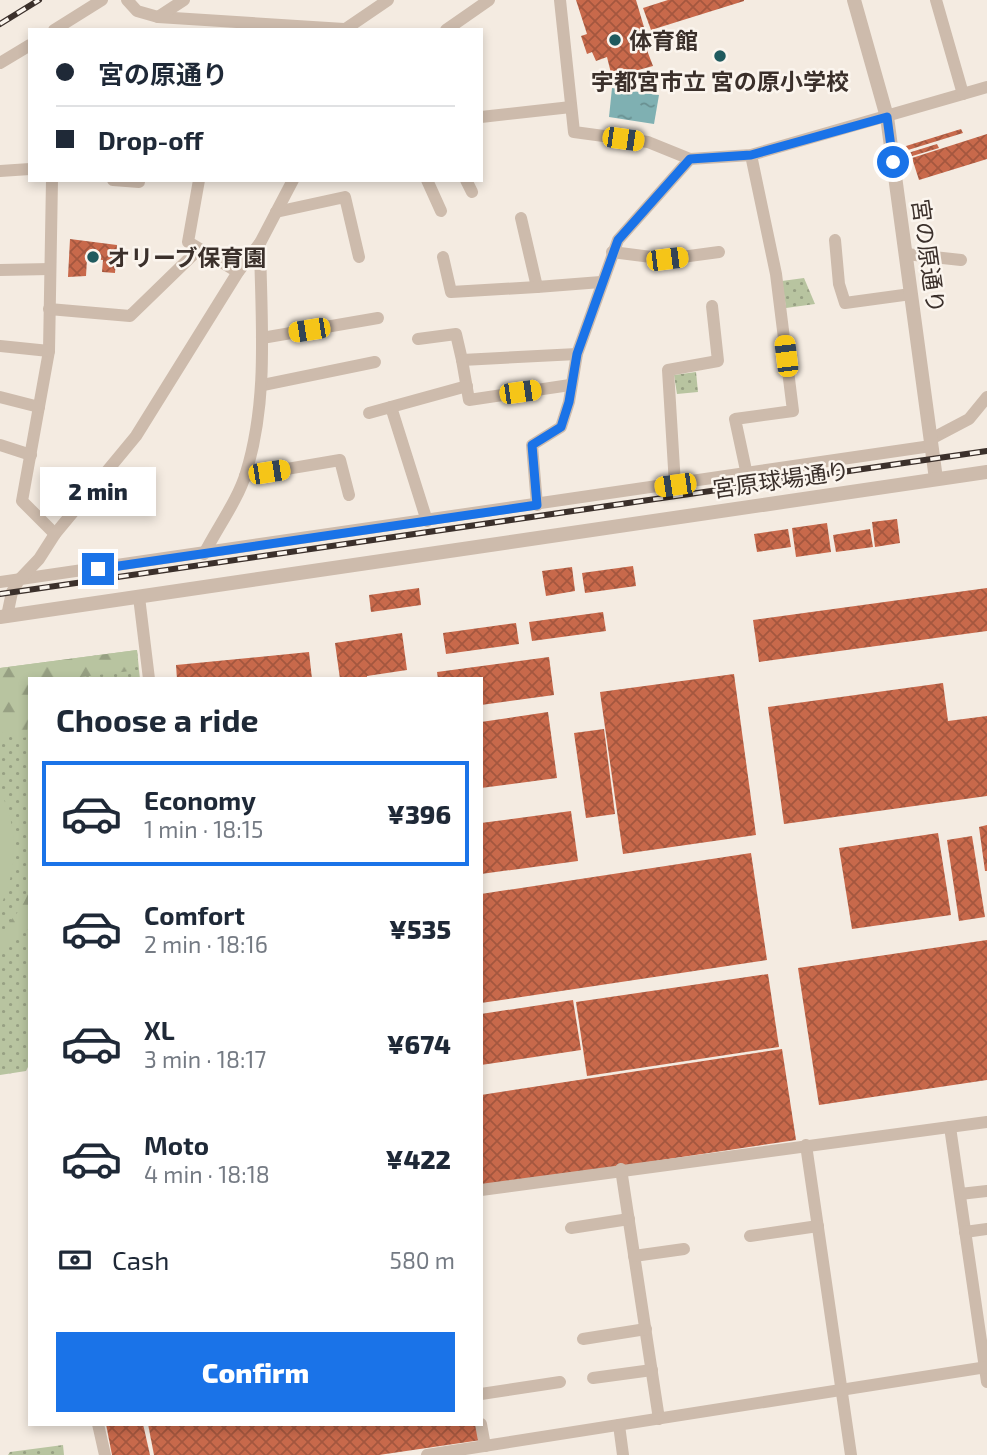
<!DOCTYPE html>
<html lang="en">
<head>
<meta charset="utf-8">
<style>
  :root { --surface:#fff; --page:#f6f6f7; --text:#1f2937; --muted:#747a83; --line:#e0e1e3; --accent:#1a73e8 }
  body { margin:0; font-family:"Exo 2","Noto Sans JP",sans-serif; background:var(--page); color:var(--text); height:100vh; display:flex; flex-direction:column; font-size:26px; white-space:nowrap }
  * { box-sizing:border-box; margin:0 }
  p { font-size:23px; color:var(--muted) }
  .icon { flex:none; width:38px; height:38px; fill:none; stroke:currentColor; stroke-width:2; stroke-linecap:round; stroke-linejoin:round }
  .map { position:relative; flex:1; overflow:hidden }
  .sheet { position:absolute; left:28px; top:677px; width:455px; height:749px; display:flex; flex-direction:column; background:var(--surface); border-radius:0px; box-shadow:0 4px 10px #0003 }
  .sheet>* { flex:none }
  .top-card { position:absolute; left:28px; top:28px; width:455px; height:154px; border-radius:0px; box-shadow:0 4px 10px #0003; display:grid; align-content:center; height:154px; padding:0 28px; background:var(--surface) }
  .end { position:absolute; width:32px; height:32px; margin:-16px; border:9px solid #1a73e8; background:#fff; box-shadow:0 0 0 4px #fff }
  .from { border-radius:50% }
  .bubble { position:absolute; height:49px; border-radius:0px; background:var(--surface); box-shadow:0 4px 10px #0003; font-size:23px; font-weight:800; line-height:49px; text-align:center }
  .car { position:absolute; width:21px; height:42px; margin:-21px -10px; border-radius:9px; box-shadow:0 0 5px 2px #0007; background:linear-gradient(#f5c518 24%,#345 0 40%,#f5c518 0 76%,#345 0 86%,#f5c518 0) }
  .top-card b { display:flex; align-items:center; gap:24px; height:66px; font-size:26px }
  .top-card b+b { border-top:2px solid var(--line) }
  .top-card i { width:18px; height:18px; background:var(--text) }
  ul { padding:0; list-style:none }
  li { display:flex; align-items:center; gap:21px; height:105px; margin:0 14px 10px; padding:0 14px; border:4px solid transparent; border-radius:0px }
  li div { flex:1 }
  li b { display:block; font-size:26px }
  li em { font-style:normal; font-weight:800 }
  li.active { border-color:var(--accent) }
  li>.icon { width:63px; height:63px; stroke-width:1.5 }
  h2 { padding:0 28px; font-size:32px; line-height:84px }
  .pay { display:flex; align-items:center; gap:18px; height:77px; padding:0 28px; font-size:26px }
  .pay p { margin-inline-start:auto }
  .cta { display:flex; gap:14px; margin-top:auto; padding:14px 28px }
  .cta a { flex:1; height:80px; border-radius:0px; background:var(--accent); color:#fff; font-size:28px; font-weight:800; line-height:80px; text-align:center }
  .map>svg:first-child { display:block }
</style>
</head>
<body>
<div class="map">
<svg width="987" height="1455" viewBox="0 0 987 1455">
  <defs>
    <pattern id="green-dots" width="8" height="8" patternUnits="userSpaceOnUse" patternTransform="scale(1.75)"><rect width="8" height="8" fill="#b8c4a0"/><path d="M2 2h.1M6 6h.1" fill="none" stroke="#97a083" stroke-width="1.8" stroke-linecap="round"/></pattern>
    <pattern id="forest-firs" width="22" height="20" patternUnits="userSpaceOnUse" patternTransform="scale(1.75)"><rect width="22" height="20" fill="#b8c4a0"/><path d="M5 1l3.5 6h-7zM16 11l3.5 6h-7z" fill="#97a083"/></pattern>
    <pattern id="water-ripples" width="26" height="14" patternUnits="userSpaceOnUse" patternTransform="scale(1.75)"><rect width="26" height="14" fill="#7fb0b2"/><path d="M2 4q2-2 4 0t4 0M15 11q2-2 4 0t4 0" fill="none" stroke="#699091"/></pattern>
    <pattern id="building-cross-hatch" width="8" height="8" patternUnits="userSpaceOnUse" patternTransform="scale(1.75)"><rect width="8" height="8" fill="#c8694b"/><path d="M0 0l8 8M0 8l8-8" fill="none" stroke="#a4573f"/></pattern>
  </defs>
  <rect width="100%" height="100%" fill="#f4ebe1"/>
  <!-- green -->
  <g fill="url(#green-dots)">
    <path d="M804,278L815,304L786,308L782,281Z"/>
    <path d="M696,372L698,392L677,394L674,375Z"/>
    <path d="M137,650L140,679H30V1063L26,1071L0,1075V668Z"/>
    <path d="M63,1445L64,1455H8L10,1452Z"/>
  </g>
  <!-- forest -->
  <g fill="url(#forest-firs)">
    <path d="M137,650L138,662L130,671L65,679H30L27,737L18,739L0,732V668Z"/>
    <path d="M30,880V928L0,949C0,917 27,918 30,880Z"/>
  </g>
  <!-- pitch -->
  <path fill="#b8c4a0" d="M0,791C19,828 18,870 0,907Z"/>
  <!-- water -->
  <path fill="url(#water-ripples)" d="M612,88L659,95L654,124L609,117Z"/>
  <!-- building -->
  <g fill="url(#building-cross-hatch)">
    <path d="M576,0H636L649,44L645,45L653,66L612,77L607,57L596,61L592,52L587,54L581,36L587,34Z"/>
    <path d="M668,0H744V1L651,30L643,8Z"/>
    <path d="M961,129L963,133L908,150L906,146Z"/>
    <path d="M987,134V159L919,180L912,158Z"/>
    <path d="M937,144L939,148L909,157L908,153Z"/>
    <path d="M70,239L117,245L115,273L102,272L103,260L87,259L86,276L68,277Z"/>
    <path d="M897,519L900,543L875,547L872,522Z"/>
    <path d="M827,523L831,552L796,557L792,528Z"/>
    <path d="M788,529L791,547L757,552L754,534Z"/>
    <path d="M870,529L873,547L836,552L833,535Z"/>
    <path d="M633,566L636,586L585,593L582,573Z"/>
    <path d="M572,567L575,591L546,596L542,571Z"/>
    <path d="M419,588L421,605L371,612L369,595Z"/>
    <path d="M987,588V631L759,662L753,620Z"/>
    <path d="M603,612L606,631L532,641L529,622Z"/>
    <path d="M516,623L519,644L446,654L443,633Z"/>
    <path d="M402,633L407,670L367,676V679H340L335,643Z"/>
    <path d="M309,652L312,679H177L176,665Z"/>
    <path d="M549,657L554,695L481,705V679H438L437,672Z"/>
    <path d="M734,674L756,835L623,854L600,692Z"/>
    <path d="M943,683L948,721L987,716V796L784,824L768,707Z"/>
    <path d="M548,712L557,778L481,788V722Z"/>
    <path d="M604,729L615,814L586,818L574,733Z"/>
    <path d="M571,811L578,861L481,874V823Z"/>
    <path d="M987,825V871H985L979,827Z"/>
    <path d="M938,833L951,915L852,929L839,848Z"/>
    <path d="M972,836L985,917L959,921L947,840Z"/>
    <path d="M751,853L767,960L481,1003V894Z"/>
    <path d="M987,940V1080L819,1105L798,968Z"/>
    <path d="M768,974L779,1047L587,1076L576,1002Z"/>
    <path d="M573,1000L581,1050L481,1065V1014Z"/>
    <path d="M782,1049L796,1140L481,1187V1095Z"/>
    <path d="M106,1424H143L150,1455H112Z"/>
    <path d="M148,1424H479L481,1440L379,1455H154Z"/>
  </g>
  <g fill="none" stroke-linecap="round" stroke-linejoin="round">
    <!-- minor -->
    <g stroke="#cdbbac" stroke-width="12">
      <path d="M127,0L137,11L158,17L344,29"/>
      <path d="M560,0L574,132L648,142L690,159L751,155L987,87"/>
      <path d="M936,0L963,94"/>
      <path d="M158,17L184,0"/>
      <path d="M54,30L102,0"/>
      <path d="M344,30L388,0"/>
      <path d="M446,30L489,0"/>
      <path d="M0,63L30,45"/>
      <path d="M481,117L571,107"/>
      <path d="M0,171L30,169"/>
      <path d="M52,180L49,351L22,501L55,534"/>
      <path d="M113,180L139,182"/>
      <path d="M199,180L188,242L238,272"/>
      <path d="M427,180L441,211"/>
      <path d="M466,180L472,192"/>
      <path d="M276,212L345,197L359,257"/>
      <path d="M521,218L537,287L601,282"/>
      <path d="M835,240L839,284L845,303L911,294"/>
      <path d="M612,252L667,259L719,252"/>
      <path d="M906,254L961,260"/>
      <path d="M443,257L451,292L537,287"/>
      <path d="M0,270L50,269"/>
      <path d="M49,309L130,316L199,249"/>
      <path d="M262,338L378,318"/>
      <path d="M418,339L456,334L462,360L577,354"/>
      <path d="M0,346L49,351"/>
      <path d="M462,360L469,400L570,385"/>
      <path d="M263,385L375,362"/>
      <path d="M0,397L39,407"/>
      <path d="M391,407L427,521"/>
      <path d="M369,413L467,386"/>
      <path d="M931,439L969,419L987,397"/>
      <path d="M0,445L31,455"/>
      <path d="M747,475L735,419L793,411L776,274L751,155"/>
      <path d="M245,476L340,460L349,495"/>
      <path d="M675,485L668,370L718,361L712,306"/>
      <path d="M537,505L532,445L561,427L569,402L577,354L618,240L690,159"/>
      <path d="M204,554C217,528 238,500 246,473C269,398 261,320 260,243"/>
      <path d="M0,582L931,446"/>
      <path d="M139,597L149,679"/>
      <path d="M7,616L12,592L19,580L39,559L55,534L136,436L238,272L260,243L293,180"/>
      <path d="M950,1127L987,1382"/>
      <path d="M806,1145L851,1455"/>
      <path d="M621,1169L659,1419"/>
      <path d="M481,1190L987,1122"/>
      <path d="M960,1194L987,1191"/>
      <path d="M571,1228L629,1219"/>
      <path d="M965,1232L987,1229"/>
      <path d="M750,1236L818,1226"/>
      <path d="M634,1256L684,1249"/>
      <path d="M583,1339L646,1329"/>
      <path d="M593,1378L652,1370"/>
      <path d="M481,1394L560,1382"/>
      <path d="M98,1424L105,1455"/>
      <path d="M481,1424L485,1446"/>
      <path d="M619,1425L623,1455"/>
      <path d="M427,1455L987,1367"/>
    </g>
    <!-- tertiary -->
    <g stroke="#cdbbac" stroke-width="14">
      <path d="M854,0L887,117L936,479"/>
      <path d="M0,617L987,472"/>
    </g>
    <defs>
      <g id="rail">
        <path d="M0,24L39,0"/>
        <path d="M0,594L987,451"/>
      </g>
    </defs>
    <!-- rail casing -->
    <use href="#rail" stroke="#3b302b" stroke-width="6"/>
    <!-- rail -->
    <use href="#rail" stroke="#fbf5ee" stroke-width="3.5" stroke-dasharray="10" stroke-linecap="butt"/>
  </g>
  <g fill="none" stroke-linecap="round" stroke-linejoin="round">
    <!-- route -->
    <path stroke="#1a73e8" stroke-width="9" d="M98,569L537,505L532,445L561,427L569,402L577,354L618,240L690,159L751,155L887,117L893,162"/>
  </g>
  <!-- markers -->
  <g fill="#1f5a5e" stroke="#fbf5ee" stroke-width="2.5">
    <circle cx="615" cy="40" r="7"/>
    <circle cx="720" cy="56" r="7"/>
    <circle cx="93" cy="257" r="7"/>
  </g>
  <g text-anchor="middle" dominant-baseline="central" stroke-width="5" stroke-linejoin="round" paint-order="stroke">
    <!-- poi labels -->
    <g font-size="23" font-weight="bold" fill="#3b302b" stroke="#fbf5ee" text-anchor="start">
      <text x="629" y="40">体育館</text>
      <text x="720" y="81" text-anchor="middle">宇都宮市立 宮の原小学校</text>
      <text x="107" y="257">オリーブ保育園</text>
    </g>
    <!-- street labels -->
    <g font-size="23" fill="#3b302b" stroke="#fbf5ee">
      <text transform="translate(929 256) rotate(82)">宮の原通り</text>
      <text transform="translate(781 479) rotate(-8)">宮原球場通り</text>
    </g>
  </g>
</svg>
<i class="end from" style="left:893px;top:162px"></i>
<i class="end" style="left:98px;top:569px"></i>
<div class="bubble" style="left:40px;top:467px;width:116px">2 min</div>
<i class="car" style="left:623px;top:139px;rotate:98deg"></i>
<i class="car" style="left:667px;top:259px;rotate:83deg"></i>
<i class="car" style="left:309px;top:330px;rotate:261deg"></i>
<i class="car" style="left:786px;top:356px;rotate:353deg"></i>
<i class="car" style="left:520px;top:392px;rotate:82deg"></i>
<i class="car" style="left:269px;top:472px;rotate:81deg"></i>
<i class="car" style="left:675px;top:485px;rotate:262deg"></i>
<div class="top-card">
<b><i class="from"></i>宮の原通り</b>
<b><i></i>Drop-off</b>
</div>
<section class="sheet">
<h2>Choose a ride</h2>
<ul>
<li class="active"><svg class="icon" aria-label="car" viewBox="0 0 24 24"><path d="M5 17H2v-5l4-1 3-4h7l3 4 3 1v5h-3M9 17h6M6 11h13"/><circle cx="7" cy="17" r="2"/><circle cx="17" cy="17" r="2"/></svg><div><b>Economy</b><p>1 min · 18:15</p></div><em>¥396</em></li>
<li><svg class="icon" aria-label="car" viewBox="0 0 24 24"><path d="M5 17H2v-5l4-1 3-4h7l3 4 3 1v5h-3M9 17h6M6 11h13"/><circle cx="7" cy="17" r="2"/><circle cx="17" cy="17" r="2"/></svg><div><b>Comfort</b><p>2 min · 18:16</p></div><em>¥535</em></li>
<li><svg class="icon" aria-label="car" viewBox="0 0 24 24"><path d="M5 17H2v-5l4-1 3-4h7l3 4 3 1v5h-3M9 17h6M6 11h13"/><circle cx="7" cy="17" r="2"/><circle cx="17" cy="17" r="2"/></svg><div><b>XL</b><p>3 min · 18:17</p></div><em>¥674</em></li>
<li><svg class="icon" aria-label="car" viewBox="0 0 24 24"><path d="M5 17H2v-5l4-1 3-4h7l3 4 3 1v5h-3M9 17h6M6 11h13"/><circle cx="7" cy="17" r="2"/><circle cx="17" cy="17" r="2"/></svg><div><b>Moto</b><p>4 min · 18:18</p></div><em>¥422</em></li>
</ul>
<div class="pay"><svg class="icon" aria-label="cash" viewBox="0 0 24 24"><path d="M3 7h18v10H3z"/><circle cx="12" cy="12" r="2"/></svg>Cash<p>580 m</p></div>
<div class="cta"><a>Confirm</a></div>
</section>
</div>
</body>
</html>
